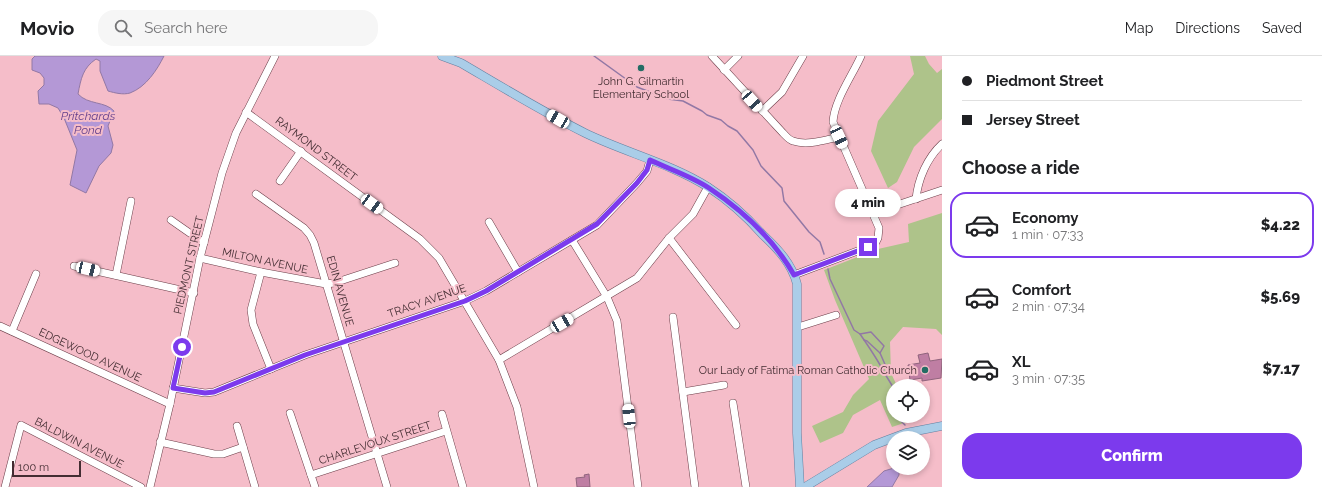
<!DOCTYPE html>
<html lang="en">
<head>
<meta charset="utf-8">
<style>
  :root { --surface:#fff; --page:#f6f6f6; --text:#202124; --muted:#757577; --line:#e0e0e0; --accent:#7c3aed }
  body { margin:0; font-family:Raleway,sans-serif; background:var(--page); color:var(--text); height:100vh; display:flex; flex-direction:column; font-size:15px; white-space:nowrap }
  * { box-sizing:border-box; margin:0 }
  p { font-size:13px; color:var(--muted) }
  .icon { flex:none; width:22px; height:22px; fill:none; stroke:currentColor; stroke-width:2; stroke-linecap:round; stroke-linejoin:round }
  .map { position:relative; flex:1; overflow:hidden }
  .details { display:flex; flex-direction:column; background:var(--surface); width:380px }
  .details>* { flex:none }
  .banner { display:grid; align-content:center; height:88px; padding:0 20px; background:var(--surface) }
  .tools { position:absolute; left:886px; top:323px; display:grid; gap:8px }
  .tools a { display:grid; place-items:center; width:44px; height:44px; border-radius:50%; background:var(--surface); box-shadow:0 2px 6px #0003; font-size:20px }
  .scale { position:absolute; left:12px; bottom:10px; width:69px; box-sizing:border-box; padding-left:4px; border:2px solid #432d32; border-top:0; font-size:11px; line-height:14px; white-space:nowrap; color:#432d32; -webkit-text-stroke:3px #f5bdc9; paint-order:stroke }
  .end { position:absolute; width:18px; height:18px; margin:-9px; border:5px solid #7c3aed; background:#fff; box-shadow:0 0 0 2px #fff }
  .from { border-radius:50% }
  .bubble { position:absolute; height:28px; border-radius:14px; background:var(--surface); box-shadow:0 2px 6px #0003; font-size:13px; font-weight:800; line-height:28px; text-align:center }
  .car { position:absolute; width:12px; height:24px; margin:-12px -6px; border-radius:5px; box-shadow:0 0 3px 1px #0007; background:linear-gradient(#fff 24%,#345 0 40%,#fff 0 76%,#345 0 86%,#fff 0) }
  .banner b { display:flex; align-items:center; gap:14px; height:38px; font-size:15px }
  .banner b+b { border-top:1px solid var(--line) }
  .banner i { width:10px; height:10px; background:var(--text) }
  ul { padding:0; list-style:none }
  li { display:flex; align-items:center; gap:12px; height:66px; margin:0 8px 6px; padding:0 12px; border:2px solid transparent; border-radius:16px }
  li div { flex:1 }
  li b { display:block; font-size:15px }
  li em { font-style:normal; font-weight:800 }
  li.on { border-color:var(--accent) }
  li>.icon { width:36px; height:36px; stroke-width:1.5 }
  h2 { padding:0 20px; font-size:18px; line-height:48px }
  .action { display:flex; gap:8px; margin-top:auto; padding:8px 20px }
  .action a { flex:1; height:46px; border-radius:16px; background:var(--accent); color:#fff; font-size:16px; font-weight:800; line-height:46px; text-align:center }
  header { display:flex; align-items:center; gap:24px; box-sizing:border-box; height:56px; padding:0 20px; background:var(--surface); border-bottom:1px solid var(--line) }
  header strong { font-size:19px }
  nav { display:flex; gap:22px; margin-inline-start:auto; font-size:14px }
  .search { width:280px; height:36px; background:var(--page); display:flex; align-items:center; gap:10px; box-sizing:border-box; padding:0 14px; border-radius:16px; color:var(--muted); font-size:15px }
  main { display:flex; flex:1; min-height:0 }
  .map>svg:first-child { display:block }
</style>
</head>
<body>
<header>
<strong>Movio</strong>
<div class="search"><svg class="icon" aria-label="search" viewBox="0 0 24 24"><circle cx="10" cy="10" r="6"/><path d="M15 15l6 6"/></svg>Search here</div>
<nav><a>Map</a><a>Directions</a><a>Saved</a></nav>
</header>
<main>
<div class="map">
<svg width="942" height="431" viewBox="0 0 942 431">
  <rect width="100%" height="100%" fill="#f5bdc9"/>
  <!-- green -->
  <g fill="#aec38a">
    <path d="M910,0H925L929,8L937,17L942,13V63L914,91L897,126L888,132L871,95L878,65L914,18Z"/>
    <path d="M942,157V279L936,273L903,271L890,286L891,317L897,330H893V360H909L910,365L892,371L880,344L853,359L843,377L820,387L812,370L843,356L853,339L869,323L835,244L824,214L878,193L909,186L908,168Z"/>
  </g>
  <!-- water -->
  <g fill="#b498d6" stroke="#9278a5">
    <path d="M35,0H164C157,14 146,31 130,37C123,39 115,37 108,35L100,15V5L96,3C83,12 81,22 78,38C88,49 105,45 114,55L108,70L113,89L111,97L99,110L86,137L70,129L77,94L64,62L58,52L49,48H39L38,35L44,29V22L40,17L32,14V3Z"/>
    <path d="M894,412L899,414V419L892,431H867L884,415Z"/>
  </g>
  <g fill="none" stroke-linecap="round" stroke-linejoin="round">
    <!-- stream -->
    <g stroke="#9278a5" stroke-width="1.5">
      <path d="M594,0L637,31L668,43L683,45L702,55L707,59L721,64L728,70L737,75L753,94L761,110L782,132L784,145L809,176L820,186L824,198"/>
      <path d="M828,213L830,223L854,274L860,278L871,276L884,290L880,297L887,313L885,318L893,331"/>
      <path d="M860,278C869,291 878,304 885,318"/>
      <path d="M864,284L867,285L880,297"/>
      <path d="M896,360L905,369"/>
    </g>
  </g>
  <!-- building -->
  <g fill="#bf7ea3" stroke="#90647d">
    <path d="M928,297L930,305L942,303L941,322L922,325V322L910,324L908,309L920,307L918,299Z"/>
    <path d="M589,418L590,431H577L576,422L585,421L584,419Z"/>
  </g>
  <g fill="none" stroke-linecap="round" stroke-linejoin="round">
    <defs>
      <g id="minor">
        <path d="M712,0L783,77C786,80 789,84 793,85C807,90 825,84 839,81"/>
        <path d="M724,14L738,0"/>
        <path d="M762,55L782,36L803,0"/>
        <path d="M246,56L420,183L439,202L499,304L517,351L534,431"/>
        <path d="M280,125L301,95"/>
        <path d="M256,138L304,172L310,179L314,187L387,431"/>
        <path d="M916,143C918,123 927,102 942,88"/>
        <path d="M873,157L942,134"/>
        <path d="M171,164L204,187"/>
        <path d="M489,166L518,216"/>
        <path d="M669,182L736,269"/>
        <path d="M572,184L607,241L617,265L638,431"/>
        <path d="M200,202L261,216L326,228L334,227L395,207"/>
        <path d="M74,210L194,237"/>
        <path d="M261,216L251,254L253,268L271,313"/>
        <path d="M116,219L131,145"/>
        <path d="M794,219L868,191L875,188L878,182L879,172L833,66C834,45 852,20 861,0"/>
        <path d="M673,261L695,431"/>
        <path d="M0,270L170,348"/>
        <path d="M798,271L836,259"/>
        <path d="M12,275L36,218"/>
        <path d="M499,304L637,222L669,182L693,158L708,131"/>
        <path d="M173,332L205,337L214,336L305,299L465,245L486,235L597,169L637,127L647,115L650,104"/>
        <path d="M683,336L724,329"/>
        <path d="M733,347L746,431"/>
        <path d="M290,357L315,431"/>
        <path d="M442,358L463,431"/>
        <path d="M237,370L255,431"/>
        <path d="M160,386L214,398H223L243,391"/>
        <path d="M311,419L446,375"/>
        <path d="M5,431L21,369L141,431"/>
        <path d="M150,431L170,348L200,202L222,117L236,77L275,0"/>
      </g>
      <g id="major">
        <path d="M442,0L461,7C502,31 543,56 585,77C624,96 672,108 708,131C728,144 747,161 763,179C778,193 792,208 797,228V377L800,431"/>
        <path d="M805,431L874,389L906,377L942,370"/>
      </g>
    </defs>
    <!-- minor casing -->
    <use href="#minor" stroke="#6c3e49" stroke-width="8"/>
    <!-- major casing -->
    <use href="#major" stroke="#627f9f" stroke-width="9"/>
    <!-- minor -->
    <use href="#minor" stroke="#fff" stroke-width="7"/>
    <!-- major -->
    <use href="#major" stroke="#aacde8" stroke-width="8"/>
  </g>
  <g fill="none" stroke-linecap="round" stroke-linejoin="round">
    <!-- route -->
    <path stroke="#7c3aed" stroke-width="5" d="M182,291L173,332L205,337L214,336L305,299L465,245L486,235L597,168L637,127L647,114L650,104C669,113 691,120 709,132C742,154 774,184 794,219L868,191"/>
  </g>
  <!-- markers -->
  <g fill="#236c64" stroke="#f5bdc9" stroke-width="1.5">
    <circle cx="641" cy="12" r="4"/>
    <circle cx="925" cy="314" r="4"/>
  </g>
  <g text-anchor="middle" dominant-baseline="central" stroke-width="4" stroke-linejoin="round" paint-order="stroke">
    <!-- poi labels -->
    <g font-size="11" fill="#432d32" stroke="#f5bdc9">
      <text x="641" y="25">John G. Gilmartin<tspan x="641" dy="13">Elementary School</tspan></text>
      <text x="917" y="314" text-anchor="end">Our Lady of Fatima Roman Catholic Church</text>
    </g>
    <!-- street labels -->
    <g font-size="11" fill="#432d32" stroke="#f5bdc9">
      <text transform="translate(316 93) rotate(37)">RAYMOND STREET</text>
      <text transform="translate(265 205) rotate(12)">MILTON AVENUE</text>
      <text transform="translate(189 209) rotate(-77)">PIEDMONT STREET</text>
      <text transform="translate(340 235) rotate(74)">EDIN AVENUE</text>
      <text transform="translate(427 245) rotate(-19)">TRACY AVENUE</text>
      <text transform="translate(90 299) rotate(25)">EDGEWOOD AVENUE</text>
      <text transform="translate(79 387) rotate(27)">BALDWIN AVENUE</text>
      <text transform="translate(375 387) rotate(-18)">CHARLEVOUX STREET</text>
    </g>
    <!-- water labels -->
    <g font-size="12" font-style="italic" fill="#65408c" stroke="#f5bdc9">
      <text x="88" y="60">Pritchards<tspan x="88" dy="14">Pond</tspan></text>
    </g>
  </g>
</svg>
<div class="tools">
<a><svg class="icon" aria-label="locate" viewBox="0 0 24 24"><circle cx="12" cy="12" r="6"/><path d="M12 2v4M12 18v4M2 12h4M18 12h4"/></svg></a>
<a><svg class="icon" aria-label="layers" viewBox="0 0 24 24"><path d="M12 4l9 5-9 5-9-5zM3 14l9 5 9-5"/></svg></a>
</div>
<div class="scale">100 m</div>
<i class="end from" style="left:182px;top:291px"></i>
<i class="end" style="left:868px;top:191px"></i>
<div class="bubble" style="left:835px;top:133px;width:66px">4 min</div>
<i class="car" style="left:752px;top:45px;rotate:138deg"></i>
<i class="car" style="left:558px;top:63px;rotate:300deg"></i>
<i class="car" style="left:839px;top:81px;rotate:155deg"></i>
<i class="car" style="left:372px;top:148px;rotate:126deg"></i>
<i class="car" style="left:88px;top:213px;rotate:103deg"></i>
<i class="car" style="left:562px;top:267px;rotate:60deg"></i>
<i class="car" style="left:629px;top:360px;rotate:354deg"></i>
</div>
<section class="details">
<div class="banner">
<b><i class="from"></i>Piedmont Street</b>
<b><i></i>Jersey Street</b>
</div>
<h2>Choose a ride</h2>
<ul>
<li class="on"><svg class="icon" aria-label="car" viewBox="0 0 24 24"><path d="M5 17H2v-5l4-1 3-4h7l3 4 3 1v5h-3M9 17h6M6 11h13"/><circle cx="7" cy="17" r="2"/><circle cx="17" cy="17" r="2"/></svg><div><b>Economy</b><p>1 min · 07:33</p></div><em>$4.22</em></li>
<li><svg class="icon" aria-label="car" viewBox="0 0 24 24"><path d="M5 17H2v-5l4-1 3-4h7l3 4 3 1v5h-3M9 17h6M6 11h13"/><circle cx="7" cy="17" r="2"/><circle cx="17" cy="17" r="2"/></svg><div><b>Comfort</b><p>2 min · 07:34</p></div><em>$5.69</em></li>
<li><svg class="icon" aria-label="car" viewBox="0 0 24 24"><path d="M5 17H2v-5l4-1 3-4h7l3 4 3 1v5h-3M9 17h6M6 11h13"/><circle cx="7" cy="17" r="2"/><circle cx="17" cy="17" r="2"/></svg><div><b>XL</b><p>3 min · 07:35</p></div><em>$7.17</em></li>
</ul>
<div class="action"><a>Confirm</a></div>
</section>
</main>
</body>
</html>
